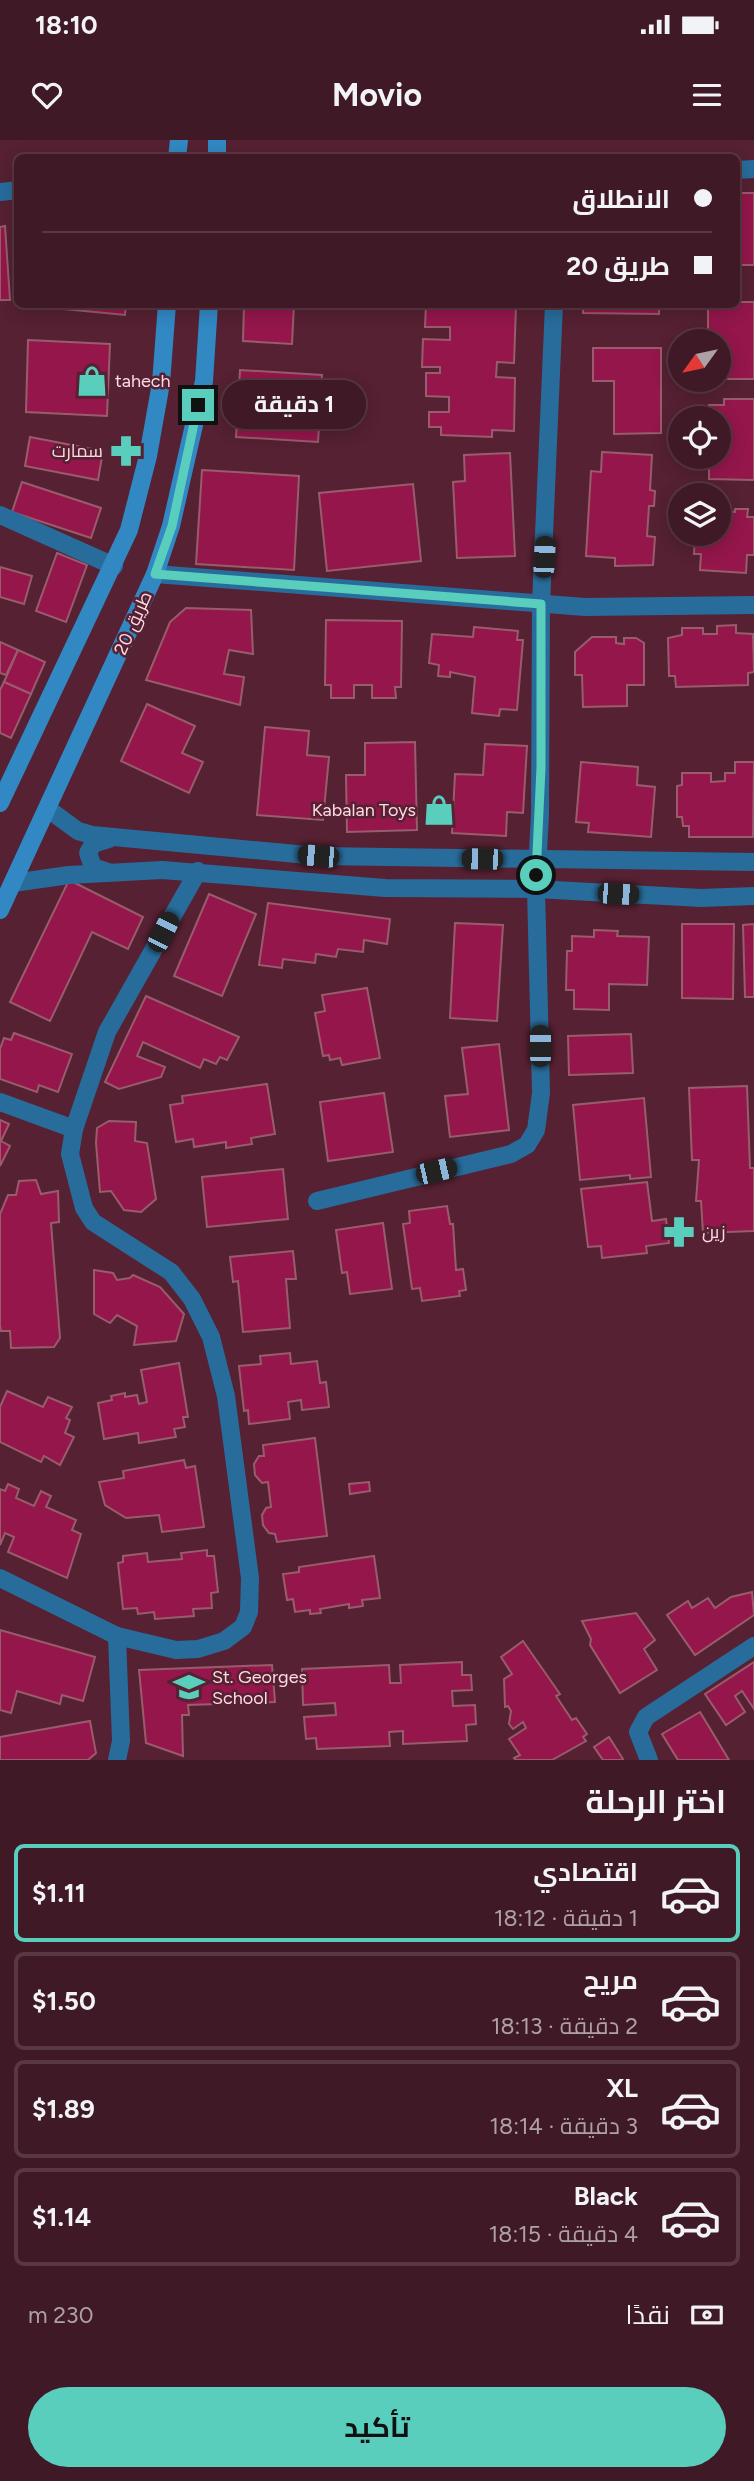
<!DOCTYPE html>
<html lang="ar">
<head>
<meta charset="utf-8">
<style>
  :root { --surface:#401926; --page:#4b2632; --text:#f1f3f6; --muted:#aea0a7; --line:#593843; --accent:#5acebd }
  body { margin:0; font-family:Figtree,Cairo,sans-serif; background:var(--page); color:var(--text); direction:rtl; height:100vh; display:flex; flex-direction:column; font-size:26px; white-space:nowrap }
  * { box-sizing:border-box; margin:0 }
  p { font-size:23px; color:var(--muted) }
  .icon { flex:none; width:38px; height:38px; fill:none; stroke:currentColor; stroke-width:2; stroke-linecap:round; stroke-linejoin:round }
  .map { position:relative; height:1620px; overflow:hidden; direction:ltr }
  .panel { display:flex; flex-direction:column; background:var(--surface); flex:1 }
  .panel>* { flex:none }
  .top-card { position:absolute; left:14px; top:14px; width:726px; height:154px; border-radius:10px; box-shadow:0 4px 18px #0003,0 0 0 2px var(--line); direction:rtl; display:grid; align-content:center; height:154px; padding:0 28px; background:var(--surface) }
  .needle { width:46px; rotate:237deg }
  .controls { position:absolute; left:668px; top:189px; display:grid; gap:14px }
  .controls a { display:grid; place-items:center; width:63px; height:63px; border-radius:50%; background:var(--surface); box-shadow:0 4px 18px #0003,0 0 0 2px var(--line); font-size:35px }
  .end { position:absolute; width:32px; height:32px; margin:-16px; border:9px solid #5acebd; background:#111; box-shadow:0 0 0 4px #111 }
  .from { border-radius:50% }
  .bubble { position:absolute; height:49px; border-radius:24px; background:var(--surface); box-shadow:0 4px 18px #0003,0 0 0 2px var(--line); font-size:23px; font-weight:700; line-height:49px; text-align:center; direction:rtl }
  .car { position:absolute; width:21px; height:42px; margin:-21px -10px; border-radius:9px; box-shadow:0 0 5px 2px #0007; background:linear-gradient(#222 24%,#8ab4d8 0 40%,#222 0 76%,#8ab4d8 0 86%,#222 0) }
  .top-card b { display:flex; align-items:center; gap:24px; height:66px; font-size:26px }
  .top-card b+b { border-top:2px solid var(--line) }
  .top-card i { width:18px; height:18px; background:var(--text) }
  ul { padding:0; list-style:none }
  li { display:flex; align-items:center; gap:21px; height:98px; margin:0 14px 10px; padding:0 14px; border:4px solid var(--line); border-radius:10px }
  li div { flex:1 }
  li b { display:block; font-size:26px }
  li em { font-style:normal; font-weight:700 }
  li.active { border-color:var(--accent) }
  li>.icon { width:63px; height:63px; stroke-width:1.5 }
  h2 { padding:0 28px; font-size:32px; line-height:84px }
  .pay { display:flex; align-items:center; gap:18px; height:77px; padding:0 28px; font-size:26px }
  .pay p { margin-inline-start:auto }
  .action { display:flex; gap:14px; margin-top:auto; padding:14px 28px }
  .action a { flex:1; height:80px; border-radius:42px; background:var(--accent); color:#111; font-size:28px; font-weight:700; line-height:80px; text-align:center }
  .status { display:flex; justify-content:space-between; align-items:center; height:49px; padding:0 35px; background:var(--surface); direction:ltr }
  .status svg { height:19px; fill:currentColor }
  header { display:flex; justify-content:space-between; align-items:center; height:91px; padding:0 28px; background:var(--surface); font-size:32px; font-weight:700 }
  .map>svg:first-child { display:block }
</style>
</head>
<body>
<div class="status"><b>18:10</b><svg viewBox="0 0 49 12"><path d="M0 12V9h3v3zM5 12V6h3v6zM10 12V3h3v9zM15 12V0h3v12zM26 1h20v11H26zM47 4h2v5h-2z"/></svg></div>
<header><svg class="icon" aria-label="menu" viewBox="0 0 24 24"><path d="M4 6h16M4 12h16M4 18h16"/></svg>Movio<svg class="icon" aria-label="heart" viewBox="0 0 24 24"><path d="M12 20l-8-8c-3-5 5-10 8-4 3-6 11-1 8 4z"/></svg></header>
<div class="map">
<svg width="754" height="1620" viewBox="0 0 754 1620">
  <rect width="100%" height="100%" fill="#562132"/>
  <!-- building -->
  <g fill="#94164b" stroke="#985c6c" stroke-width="2">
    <rect x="737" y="53" width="17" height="72"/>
    <path d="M5,86L10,160H0V87Z"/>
    <path d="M737,162H754V239H726V232H719V201H708V164H737Z"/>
    <path d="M54,164H126L125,175L54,168Z"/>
    <path d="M244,164H294L292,204L243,201Z"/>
    <path d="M426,164L516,166L514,223L497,222L496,237L515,238L514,291L492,290V297L441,295V287H429V272H449V257L426,256V233H440V227H422L423,199L450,200V187H425Z"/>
    <path d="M583,164H659V174L583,173Z"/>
    <path d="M28,200L110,204L107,276L26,272Z"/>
    <path d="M593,208H661V293L614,294V241H593Z"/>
    <path d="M240,230L322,235L318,302L236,297Z"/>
    <path d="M724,259H754V340L709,339V317H703H719V278H709V265H724Z"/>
    <path d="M30,297L103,311L98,340L25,326Z"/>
    <path d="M602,312L652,315L650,350L655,351L654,366H649L647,396L655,397L653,425L615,426V418L586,416L591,331L601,332Z"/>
    <path d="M510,313L515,416L457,418L453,342L465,341L464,315Z"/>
    <path d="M202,330L299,336L294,430L196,424Z"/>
    <path d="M22,342L101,368L91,398L12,372Z"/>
    <path d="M413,344L421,421L327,431L319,353Z"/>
    <path d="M735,369H748L747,377H754V415H747L746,433L700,430L701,414H694L695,394H719V371L735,372Z"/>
    <path d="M57,413L87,425L66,482L36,471Z"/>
    <path d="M0,427L32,436L24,464L0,457Z"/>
    <path d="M186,468L251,470L253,514L229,510L224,534L244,537L240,565L146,540L170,482Z"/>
    <path d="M326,480L402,481L401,547H395L396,558H372V545H354V558H331V545H325Z"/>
    <path d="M736,485V493L753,494L754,532L748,533V545L676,547L675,536H669L668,498L682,495V488H703V494H717V486Z"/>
    <path d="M474,487L518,491L517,500H523L517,570L500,569L499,576L472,573L475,537L450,532V537L438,536L439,525L429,523L432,494L473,497Z"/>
    <path d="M592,497H616V503L624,504V498H636L644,503V545H627V566L583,567L582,535H575V512Z"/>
    <path d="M0,502L18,510L6,535L0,533Z"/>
    <path d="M18,510L45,522L31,554L4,542Z"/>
    <path d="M4,542L31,554L11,598L0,593V550Z"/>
    <path d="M147,564L195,586L182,613L203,622L189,653L121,621Z"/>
    <path d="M265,587L309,591L307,615L329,617L323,680L257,675Z"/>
    <path d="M415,602L417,690L347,692L346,635H365V603Z"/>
    <path d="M485,604L527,606L523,673L507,672L506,696L452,693L455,634L483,635Z"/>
    <path d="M581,622L638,627L637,645L655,647L651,697L588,692L589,683L576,682Z"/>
    <path d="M735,622H754L753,697H689V686H683L682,677H677V646L682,645V633H711V642L725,641V633H735Z"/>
    <path d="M69,740L143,777L128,809L92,792L50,881L10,862Z"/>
    <path d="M209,754L256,774L222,856L174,836Z"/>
    <path d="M268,763L390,779L387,804L364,800L363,812L338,809L336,817L316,814L315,823L283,819L282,828L259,825Z"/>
    <path d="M455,783L503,785L497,881L450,878Z"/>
    <path d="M682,784H734L733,859L682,858Z"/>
    <path d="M754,784V857H745L743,785Z"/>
    <path d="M594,790L618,791L617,796L649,797L647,845L609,844V870L574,869V850H566L567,811H572V796L594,797Z"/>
    <path d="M367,848L380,918L342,925L340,918L330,920L329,915L323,916L315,873L325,871L322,855Z"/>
    <path d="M146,856L239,897L227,920L220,917L216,924L204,919L200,928L143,902L137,916L165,927L161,937L119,949L105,942Z"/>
    <path d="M14,893L72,914L58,952L39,945L37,952L0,939V909L4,898L11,900Z"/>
    <path d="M631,894L633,933L569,935L568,896Z"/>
    <path d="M499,904L509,990L450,997L445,956L468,954L462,908Z"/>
    <path d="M267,944L275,994L251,998L252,1004L226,1008V1002L194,1007L193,999L176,1002L170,965L183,963L182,956Z"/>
    <path d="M747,946L750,1028H754V1091L703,1093L701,1061H696L699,1020H692L689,948Z"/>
    <path d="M384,953L393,1012L328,1021L320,962Z"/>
    <path d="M644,958L651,1037L630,1039V1035L580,1040L573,965Z"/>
    <path d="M0,980L9,984L1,1001L10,1006L0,1026Z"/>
    <path d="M109,981L136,982L135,1001L147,1003L156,1059L141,1072L124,1070L111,1051L100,1052L96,1003L97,988Z"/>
    <path d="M283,1029L288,1079L207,1087L202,1037Z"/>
    <path d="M36,1040L41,1054L58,1051L59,1082L51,1083L60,1198L54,1207L11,1208L10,1191H1L0,1185V1074L8,1055H16L19,1041Z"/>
    <path d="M647,1042L652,1081L666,1079L669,1103L646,1106L647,1113L602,1118L601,1106L588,1107L581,1049Z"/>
    <path d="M447,1066L450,1084H453L456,1130L463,1129L466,1150L459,1151L460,1156L422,1161L420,1148L412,1149L403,1084L410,1083L409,1071Z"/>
    <path d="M383,1083L392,1149L350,1154L347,1132L342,1133L336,1090Z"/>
    <path d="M293,1111L296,1139H286L290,1188L243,1192L238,1141L233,1142L230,1117Z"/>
    <path d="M94,1130L113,1133L117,1140L130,1138L133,1135L160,1147L184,1174L176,1201L134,1205L137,1186L117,1175L110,1183L94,1174Z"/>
    <path d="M290,1213L291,1224L317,1221L320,1243L326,1242L329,1267L302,1270L301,1260L288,1262L290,1279L249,1284L248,1270L244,1271L239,1226L261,1224L260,1216Z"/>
    <path d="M179,1223L188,1277H183L185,1287L174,1289L176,1297L139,1303L138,1293L104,1299L98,1263L112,1260L111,1256L125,1253V1257L137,1255L139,1264L147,1262L141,1230Z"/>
    <path d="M7,1251L43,1267L48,1257L72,1267L66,1278L70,1280L65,1293L74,1297L60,1325L44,1316L41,1322L0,1302V1267Z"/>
    <path d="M315,1298L327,1396L277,1402L275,1394L269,1393L263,1385L262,1375L266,1368L271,1367L268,1342L262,1343L255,1335L254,1324L259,1316H264L263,1305Z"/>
    <path d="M184,1320L186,1328L195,1326L204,1387L162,1392L159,1375L126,1378L105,1365L99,1342L124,1338L123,1331Z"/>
    <path d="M369,1342L370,1351L350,1354L349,1344Z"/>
    <path d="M8,1344L19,1349L16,1358L34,1366L41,1351L51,1356L46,1367L76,1380L72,1390L81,1394L67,1438L8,1412L14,1397L5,1393L0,1405V1349L5,1351Z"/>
    <path d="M207,1410V1416H214L218,1452L211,1453L212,1468L193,1469L194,1476L155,1479L154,1472L138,1474L137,1468L123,1469L118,1423L123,1422V1416L147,1413L148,1422L182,1419L181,1413Z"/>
    <path d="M374,1416L380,1458L362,1460L363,1466L349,1468V1464L320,1469L321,1473L310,1474V1470L295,1472L293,1459L287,1460L283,1434L299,1432V1427Z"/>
    <path d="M752,1452L754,1475L695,1515L667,1475L688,1461L692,1468L708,1458L715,1468L731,1457Z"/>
    <path d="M636,1473L655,1500L644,1509L657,1530L620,1553L590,1505L591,1499L582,1481Z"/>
    <path d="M0,1490L95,1517L83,1561L62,1555L60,1564L17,1551L11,1573L0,1570Z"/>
    <path d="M523,1501L560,1554L556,1556L572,1580L576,1578L587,1594L583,1597L586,1601L552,1620H516L514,1618L520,1615L509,1599L526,1588L523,1582L513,1589L509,1584L511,1571L508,1566L505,1567L504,1539L512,1534L501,1517Z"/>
    <path d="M462,1522V1535H471L472,1550L452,1551L453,1566L475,1565L476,1584L466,1585L467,1601L403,1604V1591L389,1592L390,1606L317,1609L316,1598L306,1599L304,1577L336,1575L335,1563L303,1565L302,1529L389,1525L390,1543H401L400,1525Z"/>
    <path d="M754,1522V1569L742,1551L735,1556L745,1572L726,1585L705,1554Z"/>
    <path d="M272,1525L275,1562L188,1565L189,1575H182L183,1616L146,1603L139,1530Z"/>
    <path d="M700,1572L729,1620H678L662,1594Z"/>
    <path d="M90,1581L96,1613L88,1620H0V1597Z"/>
    <path d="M609,1597L623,1619L622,1620H603L594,1607Z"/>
  </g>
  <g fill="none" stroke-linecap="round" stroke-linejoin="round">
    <!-- street -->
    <g stroke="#286c9b" stroke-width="18">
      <path d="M737,30L754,29"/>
      <path d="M0,52L18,50"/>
      <path d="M0,375L114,426"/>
      <path d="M155,434L585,467L754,465"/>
      <path d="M48,669L78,691L92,695L318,716L754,722"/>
      <path d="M108,732L93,727L88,713L93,704L109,699"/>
      <path d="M13,743L69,735L162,730L385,748L536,749L701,758L754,756"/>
      <path d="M0,962L74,989"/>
      <path d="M317,1061L511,1014L527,1005L536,990L541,953L536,749L540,675L541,464L554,164"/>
      <path d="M0,1438L117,1496L176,1510L198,1509L224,1501L243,1487L249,1472L250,1438L226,1256L211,1197L192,1159L171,1132L93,1082L84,1068L70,1014L74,989L107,892L198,731"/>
      <path d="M117,1496L121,1601L117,1620"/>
      <path d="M649,1620L638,1592L646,1577L754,1506"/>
    </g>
    <!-- secondary -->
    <g stroke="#3188c3" stroke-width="18">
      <path d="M177,18L179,0"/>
      <path d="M217,18V0"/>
      <path d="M0,663L129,390L148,316L161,243L167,164"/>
      <path d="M0,770L155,434L171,386L204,241L209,164"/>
    </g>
  </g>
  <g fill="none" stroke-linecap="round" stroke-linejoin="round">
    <!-- route -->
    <path stroke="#5acebd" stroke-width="9" d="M198,265L172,386L155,434L541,464V628L536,735"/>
  </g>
  <!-- icons -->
  <defs>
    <symbol id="shop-bare" viewBox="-9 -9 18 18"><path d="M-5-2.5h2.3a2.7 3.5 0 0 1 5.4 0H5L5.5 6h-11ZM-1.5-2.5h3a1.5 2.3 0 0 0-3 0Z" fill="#5acebd" stroke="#562132" stroke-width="2.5" paint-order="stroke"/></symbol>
    <symbol id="pharmacy-bare" viewBox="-9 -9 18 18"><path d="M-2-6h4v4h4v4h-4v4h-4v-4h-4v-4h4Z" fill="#5acebd" stroke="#562132" stroke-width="2.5" paint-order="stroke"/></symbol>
    <symbol id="school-bare" viewBox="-9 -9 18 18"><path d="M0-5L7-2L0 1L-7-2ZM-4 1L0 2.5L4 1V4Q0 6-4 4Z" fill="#5acebd" stroke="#562132" stroke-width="2.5" paint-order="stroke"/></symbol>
  </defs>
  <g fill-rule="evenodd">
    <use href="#shop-bare" x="70" y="219" width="44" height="44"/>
    <use href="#pharmacy-bare" x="104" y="289" width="44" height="44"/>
    <use href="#shop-bare" x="417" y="648" width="44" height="44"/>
    <use href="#pharmacy-bare" x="657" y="1070" width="44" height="44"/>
    <use href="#school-bare" x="167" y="1525" width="44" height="44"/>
  </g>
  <g text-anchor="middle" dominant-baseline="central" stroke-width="5" stroke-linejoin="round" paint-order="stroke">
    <!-- poi labels -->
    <g font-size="18" fill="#fddae2" stroke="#562132" text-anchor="start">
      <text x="115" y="241">tahech</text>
      <text x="103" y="311" text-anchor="end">سمارت</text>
      <text x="416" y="670" text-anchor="end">Kabalan Toys</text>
      <text x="702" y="1092">زين</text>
      <text x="212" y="1537">St. Georges<tspan x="212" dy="21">School</tspan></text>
    </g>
    <!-- street labels -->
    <g font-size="18" fill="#fddae2" stroke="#562132">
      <text transform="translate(133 483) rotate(-66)">طريق 20</text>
    </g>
  </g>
</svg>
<div class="controls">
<a><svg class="needle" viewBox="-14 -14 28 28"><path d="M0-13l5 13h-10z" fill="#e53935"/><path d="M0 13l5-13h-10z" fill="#aea0a7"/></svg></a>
<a><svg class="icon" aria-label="locate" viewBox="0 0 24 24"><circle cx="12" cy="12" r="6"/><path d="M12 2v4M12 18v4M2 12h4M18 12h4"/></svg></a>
<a><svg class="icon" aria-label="layers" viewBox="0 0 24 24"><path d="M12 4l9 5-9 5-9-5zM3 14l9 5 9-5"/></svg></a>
</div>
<i class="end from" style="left:536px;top:735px"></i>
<i class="end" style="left:198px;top:265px"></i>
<div class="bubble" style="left:222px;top:240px;width:144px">1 دقيقة</div>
<i class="car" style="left:544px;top:417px;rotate:3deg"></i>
<i class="car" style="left:318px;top:716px;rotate:275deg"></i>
<i class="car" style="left:482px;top:719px;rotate:271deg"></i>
<i class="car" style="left:618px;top:754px;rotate:93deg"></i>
<i class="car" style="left:163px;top:792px;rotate:27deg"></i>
<i class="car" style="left:540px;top:906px;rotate:0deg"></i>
<i class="car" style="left:436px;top:1031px;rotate:77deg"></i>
<div class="top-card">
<b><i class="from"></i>الانطلاق</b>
<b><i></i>طريق 20</b>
</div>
</div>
<section class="panel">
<h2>اختر الرحلة</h2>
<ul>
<li class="active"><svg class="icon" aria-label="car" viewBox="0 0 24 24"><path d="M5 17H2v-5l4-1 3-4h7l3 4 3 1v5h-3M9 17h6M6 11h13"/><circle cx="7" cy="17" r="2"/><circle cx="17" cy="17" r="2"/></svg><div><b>اقتصادي</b><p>1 دقيقة · 18:12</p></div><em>$1.11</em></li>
<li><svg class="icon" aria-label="car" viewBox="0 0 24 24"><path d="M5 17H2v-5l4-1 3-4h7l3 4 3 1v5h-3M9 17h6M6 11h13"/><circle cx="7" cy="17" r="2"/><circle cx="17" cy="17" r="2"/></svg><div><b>مريح</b><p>2 دقيقة · 18:13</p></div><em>$1.50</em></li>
<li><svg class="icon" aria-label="car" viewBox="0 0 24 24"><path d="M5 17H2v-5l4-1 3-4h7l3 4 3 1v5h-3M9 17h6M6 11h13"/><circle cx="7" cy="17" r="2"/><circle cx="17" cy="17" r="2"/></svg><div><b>XL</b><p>3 دقيقة · 18:14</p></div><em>$1.89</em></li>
<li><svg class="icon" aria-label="car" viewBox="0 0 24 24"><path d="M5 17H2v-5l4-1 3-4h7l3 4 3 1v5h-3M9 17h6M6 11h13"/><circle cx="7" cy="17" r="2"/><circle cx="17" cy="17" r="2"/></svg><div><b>Black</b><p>4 دقيقة · 18:15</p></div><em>$1.14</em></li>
</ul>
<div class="pay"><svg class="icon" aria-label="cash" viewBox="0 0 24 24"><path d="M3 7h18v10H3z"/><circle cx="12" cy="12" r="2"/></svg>نقدًا<p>230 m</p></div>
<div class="action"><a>تأكيد</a></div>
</section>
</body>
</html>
